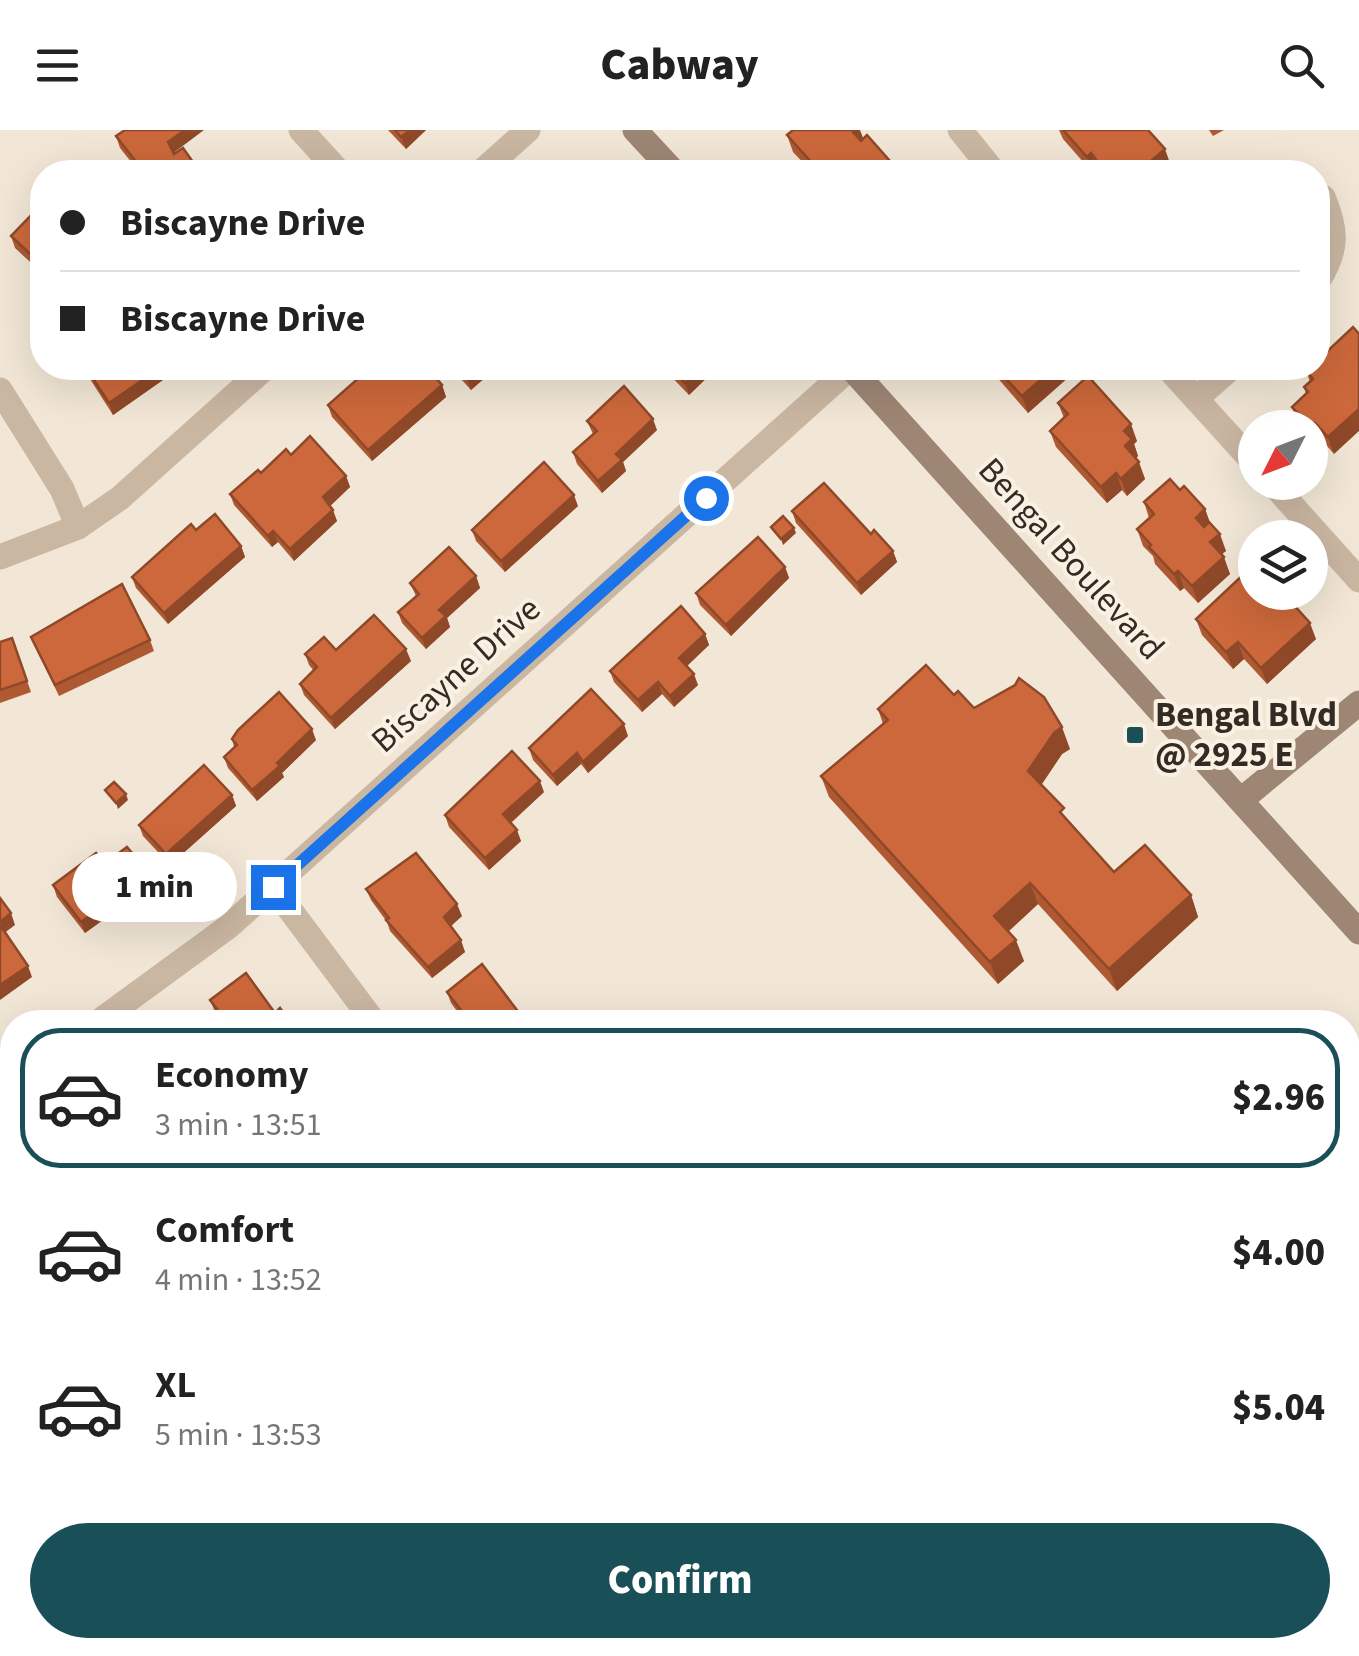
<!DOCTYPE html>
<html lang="en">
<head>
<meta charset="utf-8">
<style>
  :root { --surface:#fff; --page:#f2f2f2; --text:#222; --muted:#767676; --line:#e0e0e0; --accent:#194f57 }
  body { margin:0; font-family:"Source Sans 3",sans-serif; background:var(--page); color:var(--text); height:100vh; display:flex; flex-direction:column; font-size:38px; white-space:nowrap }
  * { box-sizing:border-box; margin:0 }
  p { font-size:32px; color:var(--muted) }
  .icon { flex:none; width:55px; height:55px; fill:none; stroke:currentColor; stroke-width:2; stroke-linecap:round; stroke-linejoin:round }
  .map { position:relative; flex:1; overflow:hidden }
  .side { position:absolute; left:0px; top:880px; width:1360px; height:648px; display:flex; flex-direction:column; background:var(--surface); border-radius:40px 40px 0 0; box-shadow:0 10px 40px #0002 }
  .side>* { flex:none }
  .banner { position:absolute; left:30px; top:30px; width:1300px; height:220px; border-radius:40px; box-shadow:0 10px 40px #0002; display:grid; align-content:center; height:220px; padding:0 30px; background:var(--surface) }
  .needle { width:65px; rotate:228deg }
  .tools { position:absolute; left:1238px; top:280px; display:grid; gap:20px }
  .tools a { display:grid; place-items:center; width:90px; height:90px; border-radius:50%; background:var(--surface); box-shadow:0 10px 40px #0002; font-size:50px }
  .end { position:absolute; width:45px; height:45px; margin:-22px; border:12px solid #1a73e8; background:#fff; box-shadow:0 0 0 5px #fff }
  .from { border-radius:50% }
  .bubble { position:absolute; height:70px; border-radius:35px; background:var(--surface); box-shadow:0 10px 40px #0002; font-size:32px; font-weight:800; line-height:70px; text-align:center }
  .banner b { display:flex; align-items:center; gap:35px; height:95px; font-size:38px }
  .banner b+b { border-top:2px solid var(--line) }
  .banner i { width:25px; height:25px; background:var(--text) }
  ul { padding:18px 0 0; list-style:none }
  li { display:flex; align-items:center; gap:30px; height:140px; margin:0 20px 15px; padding:0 10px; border:5px solid transparent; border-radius:40px }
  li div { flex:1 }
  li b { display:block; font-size:38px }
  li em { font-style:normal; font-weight:800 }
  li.current { border-color:var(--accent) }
  li>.icon { width:90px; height:90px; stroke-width:1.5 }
  .cta { display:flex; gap:20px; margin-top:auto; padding:20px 30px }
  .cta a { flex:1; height:115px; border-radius:60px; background:var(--accent); color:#fff; font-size:40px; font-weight:800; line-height:115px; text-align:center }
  header { display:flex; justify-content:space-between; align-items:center; height:130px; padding:0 30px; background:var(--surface); font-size:45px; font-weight:800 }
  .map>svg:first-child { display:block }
</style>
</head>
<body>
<header><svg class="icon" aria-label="menu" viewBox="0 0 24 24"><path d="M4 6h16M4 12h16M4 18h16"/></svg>Cabway<svg class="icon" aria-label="search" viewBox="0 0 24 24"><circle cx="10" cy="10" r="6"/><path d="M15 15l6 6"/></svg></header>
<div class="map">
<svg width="1359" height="1526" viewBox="0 0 1359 1526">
  <rect width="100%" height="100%" fill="#f2e7d6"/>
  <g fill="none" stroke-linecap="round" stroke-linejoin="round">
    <!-- street -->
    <g stroke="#cab7a2" stroke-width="25">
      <path d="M301,0L339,42"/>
      <path d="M960,0L994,42"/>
      <path d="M481,42L528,0"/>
      <path d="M1318,151C1338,120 1337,100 1323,67"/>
      <path d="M1168,238L1255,334"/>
      <path d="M0,260L62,359L78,397"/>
      <path d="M1196,269L1231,238"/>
      <path d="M1271,352L1359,450"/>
      <path d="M0,427L78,397L120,368L265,238"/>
      <path d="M273,757L374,892"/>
      <path d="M98,892L228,797L850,238"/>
      <path d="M0,962L12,953"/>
      <path d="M0,1002L12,1021"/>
      <path d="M0,1191L12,1182"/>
      <path d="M1348,1197L1359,1184"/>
      <path d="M1348,1492L1359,1522"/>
      <path d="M333,1515L340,1526"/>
      <path d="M203,1526L218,1515"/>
    </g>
    <!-- secondary -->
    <g stroke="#9e8674" stroke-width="25">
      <path d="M635,0L674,42"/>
      <path d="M851,238L1359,802"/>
      <path d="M1241,670L1359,573"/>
    </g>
  </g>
  <!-- wall -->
  <g fill="#af5933">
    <path d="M388,0H426L406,19Z"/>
    <path d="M1059,0H1148L1171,36L1163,42H1099L1097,40L1092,42L1063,9Z"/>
    <path d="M1209,0H1224L1213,6Z"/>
    <path d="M787,5L863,9L894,42H812L793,22Z"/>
    <path d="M116,6L173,23L200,42H139L120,18Z"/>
    <path d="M42,74V143L15,118L11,106Z"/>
    <path d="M83,238H180L113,285Z"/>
    <path d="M451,238H496L471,260Z"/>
    <path d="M663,238H717L689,265Z"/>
    <path d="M989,238H1069L1071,245L1028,283Z"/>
    <path d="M1318,238L1334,324L1321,309L1316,314L1310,307V298H1301L1298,294L1292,277L1306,264L1304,257L1310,252L1306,240Z"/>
    <path d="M442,255L446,267L372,331L332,287L328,275Z"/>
    <path d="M1058,273L1137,311L1134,314L1138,326L1136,328L1145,349L1127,366L1122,360L1107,373L1056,317L1050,301L1064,288Z"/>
    <path d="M587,291L657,300L623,332L626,341L602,363L577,334L573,322L593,304Z"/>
    <path d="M291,325L346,346L350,357L330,376L337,391L294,431L278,412L272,417L234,375L230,364Z"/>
    <path d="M1180,360L1205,379L1210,393L1226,421L1221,424L1230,444L1198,473L1184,458L1180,461L1155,434L1153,426L1143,416L1137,399L1149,388L1144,372Z"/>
    <path d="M578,376L505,442L476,411L472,400Z"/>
    <path d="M792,381L871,404L893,421L897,432L861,465L796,393Z"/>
    <path d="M196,400L241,416L245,427L168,494L136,458L132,447Z"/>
    <path d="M785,437L789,448L731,506L700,475L696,463Z"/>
    <path d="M476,446L480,458L447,488L450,497L426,519L402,493L398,482L416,466L410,453Z"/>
    <path d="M1196,489L1316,509L1267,554L1244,529L1233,539L1202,505Z"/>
    <path d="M705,504L709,515L686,536L698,555L674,577L662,564L642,582L614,552L610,541Z"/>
    <path d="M31,507L150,510L154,521L59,566Z"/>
    <path d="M12,508L31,562L0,573V512Z"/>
    <path d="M336,520L411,531L335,599L304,565L300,554L314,541L309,535L305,524Z"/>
    <path d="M954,565L974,578L1070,619L1062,624L1041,655L1070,693L1114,742L1191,765L1198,787L1117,861L1038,774L1008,802L1024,831L998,854L829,667L821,646L883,594L878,579Z"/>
    <path d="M628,606L588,643L581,634L557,656L533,630L529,618Z"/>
    <path d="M232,609L316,610L282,643L284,647L257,671L228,638L224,627L234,617Z"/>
    <path d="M544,662L511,693L521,711L489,740L449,697L445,685Z"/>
    <path d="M232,665L236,676L170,735L143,706L139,695Z"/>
    <path d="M53,755L156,756L128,778L125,774L85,803L57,767Z"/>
    <path d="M366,759L462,786L450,796L465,822L432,848L390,801L387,792L371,770Z"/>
    <path d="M447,862L526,892H465L451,873Z"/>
    <path d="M210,870L275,883L290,892H223L215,882Z"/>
    <path d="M1359,976V1030L1355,1026L1351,1014L1356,1009L1348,998V987Z"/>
    <path d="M1212,1515H1241L1216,1525Z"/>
  </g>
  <!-- shaded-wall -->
  <g fill="#8f4929">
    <path d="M185,0H204L172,24L168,12Z"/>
    <path d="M410,0H426L406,19L401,7Z"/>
    <path d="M854,0H860L865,13L859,18L853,2Z"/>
    <path d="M1165,19L1171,36L1163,42H1138Z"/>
    <path d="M1091,23L1097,40L1093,42L1087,27Z"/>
    <path d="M889,30L894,42H879L878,40Z"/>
    <path d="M160,238H180L113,285L109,273Z"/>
    <path d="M479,238H496L471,260L467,249Z"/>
    <path d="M702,238H717L689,265L685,253Z"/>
    <path d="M1054,238H1069L1071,245L1028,283L1022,266Z"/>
    <path d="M442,255L446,267L372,331L368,320Z"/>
    <path d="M1359,279V301L1334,324L1328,307Z"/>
    <path d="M653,289L657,300L623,332L626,341L602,363L598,351L616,324Z"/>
    <path d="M1315,293L1321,309L1316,314L1310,297Z"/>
    <path d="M1131,294L1137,311L1134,314L1138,326L1131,333L1125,316L1124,301Z"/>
    <path d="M1139,332L1145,349L1127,366L1121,349Z"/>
    <path d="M1116,343L1122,360L1107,373L1101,357Z"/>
    <path d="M346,346L350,357L327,379L323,367Z"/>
    <path d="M574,365L578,376L505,442L501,431Z"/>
    <path d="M1205,379L1211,396L1202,404L1196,388Z"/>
    <path d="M333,380L337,391L294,431L290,419Z"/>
    <path d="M794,398L796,403L783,415L781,409Z"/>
    <path d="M273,401L278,412L272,417L268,406Z"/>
    <path d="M1220,404L1226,421L1216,429L1210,412Z"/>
    <path d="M241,416L245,427L168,494L164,483Z"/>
    <path d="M893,421L897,432L861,465L857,453Z"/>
    <path d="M1224,427L1230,444L1198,473L1192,456Z"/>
    <path d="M785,437L789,448L731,506L726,495Z"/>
    <path d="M1178,441L1184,458L1180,461L1174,444Z"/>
    <path d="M476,446L480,458L447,488L450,497L426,519L422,508L439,480Z"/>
    <path d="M1310,493L1316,509L1267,554L1261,538Z"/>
    <path d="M705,504L709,515L683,540L679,528Z"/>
    <path d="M1238,512L1244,529L1233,539L1226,522Z"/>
    <path d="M406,519L411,531L335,599L331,588Z"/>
    <path d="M694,544L698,555L674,577L670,566Z"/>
    <path d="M658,552L662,564L642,582L638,570Z"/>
    <path d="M624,594L628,606L588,643L583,632Z"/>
    <path d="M1062,597L1070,619L1062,624L1036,663L1028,641L1054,603Z"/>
    <path d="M312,599L316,610L282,643L284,647L257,671L252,660L277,633Z"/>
    <path d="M577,623L581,634L557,656L553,645Z"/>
    <path d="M540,651L544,662L507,696L503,684Z"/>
    <path d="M126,664L128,670L118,679L116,673Z"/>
    <path d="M232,665L236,676L170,735L166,724Z"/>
    <path d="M517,700L521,711L489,740L485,728Z"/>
    <path d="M151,745L156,756L128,778L124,767Z"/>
    <path d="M1030,753L1038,774L1002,807L994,786Z"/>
    <path d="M121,763L125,774L85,803L81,792Z"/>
    <path d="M1191,765L1198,787L1117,861L1109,839Z"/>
    <path d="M457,774L462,786L448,799L444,787Z"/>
    <path d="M11,783L15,795L3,804L0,792Z"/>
    <path d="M461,810L465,822L432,848L428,837Z"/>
    <path d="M1016,810L1024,831L998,854L990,832Z"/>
    <path d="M28,836L32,847L0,870V855Z"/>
    <path d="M1359,1070V1095L1348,1105V1090L1352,1076Z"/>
    <path d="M12,1356V1371L0,1384V1368Z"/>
    <path d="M81,1515H98L86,1526H69Z"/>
  </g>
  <!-- building -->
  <g fill="#cc683b" stroke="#8f4929" stroke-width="2.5">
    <path d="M125,0H185L168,12L174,24L183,18L200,42H144L116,6Z"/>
    <path d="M395,0H410L401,7Z"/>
    <path d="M793,0H854L853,2L861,11L867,5L889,30L878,40L880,42H820L787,5Z"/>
    <path d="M1063,0H1148L1165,19L1138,42H1114L1112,40L1109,42H1105L1091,23L1087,27Z"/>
    <path d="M257,33L266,42H247Z"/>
    <path d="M42,74V135L11,106Z"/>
    <path d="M1353,197L1359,204V279L1328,307L1315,293L1310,297L1292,277L1308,262L1304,257L1313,249L1306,240L1309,238H1318V230Z"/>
    <path d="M86,238H160L109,273Z"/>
    <path d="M370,238H427L442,255L368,320L328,275Z"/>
    <path d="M457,238H479L467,249Z"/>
    <path d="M670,238H702L685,253Z"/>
    <path d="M996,238H1054L1022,266Z"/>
    <path d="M1088,246L1131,294L1124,301L1132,309L1125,316L1139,332L1121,349L1116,343L1101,357L1050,301L1068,284L1058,273Z"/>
    <path d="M624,256L653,289L616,324L622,330L598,351L573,322L597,301L587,291Z"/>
    <path d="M310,306L346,346L323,367L333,380L290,419L273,401L268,406L230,364L258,340L261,343L286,319L291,325Z"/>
    <path d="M544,332L574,365L501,431L472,400Z"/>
    <path d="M1170,349L1180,360L1184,356L1205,379L1196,388L1204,397L1209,392L1220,404L1210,412L1224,427L1192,456L1178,441L1174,444L1149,417L1151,415L1137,399L1154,384L1144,372Z"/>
    <path d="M824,353L871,404L874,400L893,421L857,453L792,381Z"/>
    <path d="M215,384L241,416L164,483L132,447L191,394L196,400Z"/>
    <path d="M783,386L794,398L781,409L771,397Z"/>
    <path d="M758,407L785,437L726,495L696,463Z"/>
    <path d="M449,417L476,446L439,480L446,486L422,508L398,482L419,464L410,453Z"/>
    <path d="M1246,442L1255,451V462H1272L1277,469L1283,463L1310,493L1261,538L1238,512L1226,522L1196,489Z"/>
    <path d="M122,454L150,510L55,555L31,507Z"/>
    <path d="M681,476L705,504L679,528L694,544L670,566L658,552L638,570L610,541Z"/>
    <path d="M374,485L406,519L331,588L300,554L317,537L305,524L324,507L336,520Z"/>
    <path d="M12,508L27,551L0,560V512Z"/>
    <path d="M926,535L954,565L958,561L974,578L1015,555L1019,548L1044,567L1062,597L1054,603L1028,641L1064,678L1060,682L1114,742L1145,715L1191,765L1109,839L1030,753L994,786L1016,810L990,832L821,646L888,590L878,579Z"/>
    <path d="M591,559L624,594L583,632L577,623L553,645L529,618Z"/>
    <path d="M279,562L312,599L277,633L280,636L252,660L224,627L237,615L232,609L238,600Z"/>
    <path d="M512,621L540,651L503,684L517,700L485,728L445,685Z"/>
    <path d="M204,635L232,665L166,724L139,695Z"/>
    <path d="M114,652L126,664L116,673L105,660Z"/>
    <path d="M127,717L151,745L124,767L121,763L81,792L53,755L96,723L104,734Z"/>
    <path d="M416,723L457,774L444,787L461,810L428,837L386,790L389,788L366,759Z"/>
    <path d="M0,768L11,783L0,792Z"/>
    <path d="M0,795L28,836L0,855Z"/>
    <path d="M482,834L526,892H470L447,862Z"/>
    <path d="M246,843L275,883L280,878L290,892H227L210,870Z"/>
    <path d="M1359,976V1006L1348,993V987Z"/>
    <path d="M1359,1006V1023L1351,1014Z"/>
    <path d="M1348,1033L1359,1046V1070L1352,1076L1357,1082L1348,1090Z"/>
    <path d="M0,1339L12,1353V1356L0,1368Z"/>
    <path d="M12,1513V1515H81L69,1526H0Z"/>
    <path d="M432,1515H481L484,1524L478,1526H436Z"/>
  </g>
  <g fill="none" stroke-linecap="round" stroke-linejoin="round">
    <!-- route -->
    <path stroke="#1a73e8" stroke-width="12" d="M273,757L706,368"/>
  </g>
  <!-- markers -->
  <rect fill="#194f57" stroke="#faf1e3" stroke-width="4" x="1125" y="595" width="20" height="20" rx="5"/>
  <g text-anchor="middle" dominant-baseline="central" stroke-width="8" stroke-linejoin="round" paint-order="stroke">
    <!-- street labels -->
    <g font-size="35" fill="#342b25" stroke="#faf1e3">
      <text transform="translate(1071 429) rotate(48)">Bengal Boulevard</text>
      <text transform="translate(456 545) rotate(-42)">Biscayne Drive</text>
    </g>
    <!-- poi labels -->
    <g font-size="35" font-weight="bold" fill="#342b25" stroke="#faf1e3" text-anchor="start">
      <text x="1155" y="585">Bengal Blvd<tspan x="1155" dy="40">@ 2925 E</tspan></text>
    </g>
  </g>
</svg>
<div class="tools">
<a><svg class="needle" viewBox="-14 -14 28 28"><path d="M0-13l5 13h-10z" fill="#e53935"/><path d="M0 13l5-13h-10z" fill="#767676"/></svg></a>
<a><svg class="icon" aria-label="layers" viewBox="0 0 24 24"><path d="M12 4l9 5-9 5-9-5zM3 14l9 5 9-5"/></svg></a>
</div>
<i class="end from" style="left:706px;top:368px"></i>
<i class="end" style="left:273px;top:757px"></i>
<div class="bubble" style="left:72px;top:722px;width:165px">1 min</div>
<div class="banner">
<b><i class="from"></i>Biscayne Drive</b>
<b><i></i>Biscayne Drive</b>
</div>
<section class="side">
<ul>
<li class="current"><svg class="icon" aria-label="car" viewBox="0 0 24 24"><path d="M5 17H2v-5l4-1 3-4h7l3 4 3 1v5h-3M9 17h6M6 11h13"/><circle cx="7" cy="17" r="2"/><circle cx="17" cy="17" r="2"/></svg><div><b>Economy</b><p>3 min · 13:51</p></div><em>$2.96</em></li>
<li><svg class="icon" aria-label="car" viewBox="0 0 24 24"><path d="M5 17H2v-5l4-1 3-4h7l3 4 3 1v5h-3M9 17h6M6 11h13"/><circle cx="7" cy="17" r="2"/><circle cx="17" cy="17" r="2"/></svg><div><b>Comfort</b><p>4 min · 13:52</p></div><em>$4.00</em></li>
<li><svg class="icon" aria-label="car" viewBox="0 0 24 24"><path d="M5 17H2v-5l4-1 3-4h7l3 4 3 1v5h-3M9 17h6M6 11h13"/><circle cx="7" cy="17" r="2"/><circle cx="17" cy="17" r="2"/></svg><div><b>XL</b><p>5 min · 13:53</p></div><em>$5.04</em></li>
</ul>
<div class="cta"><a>Confirm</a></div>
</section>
</div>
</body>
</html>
